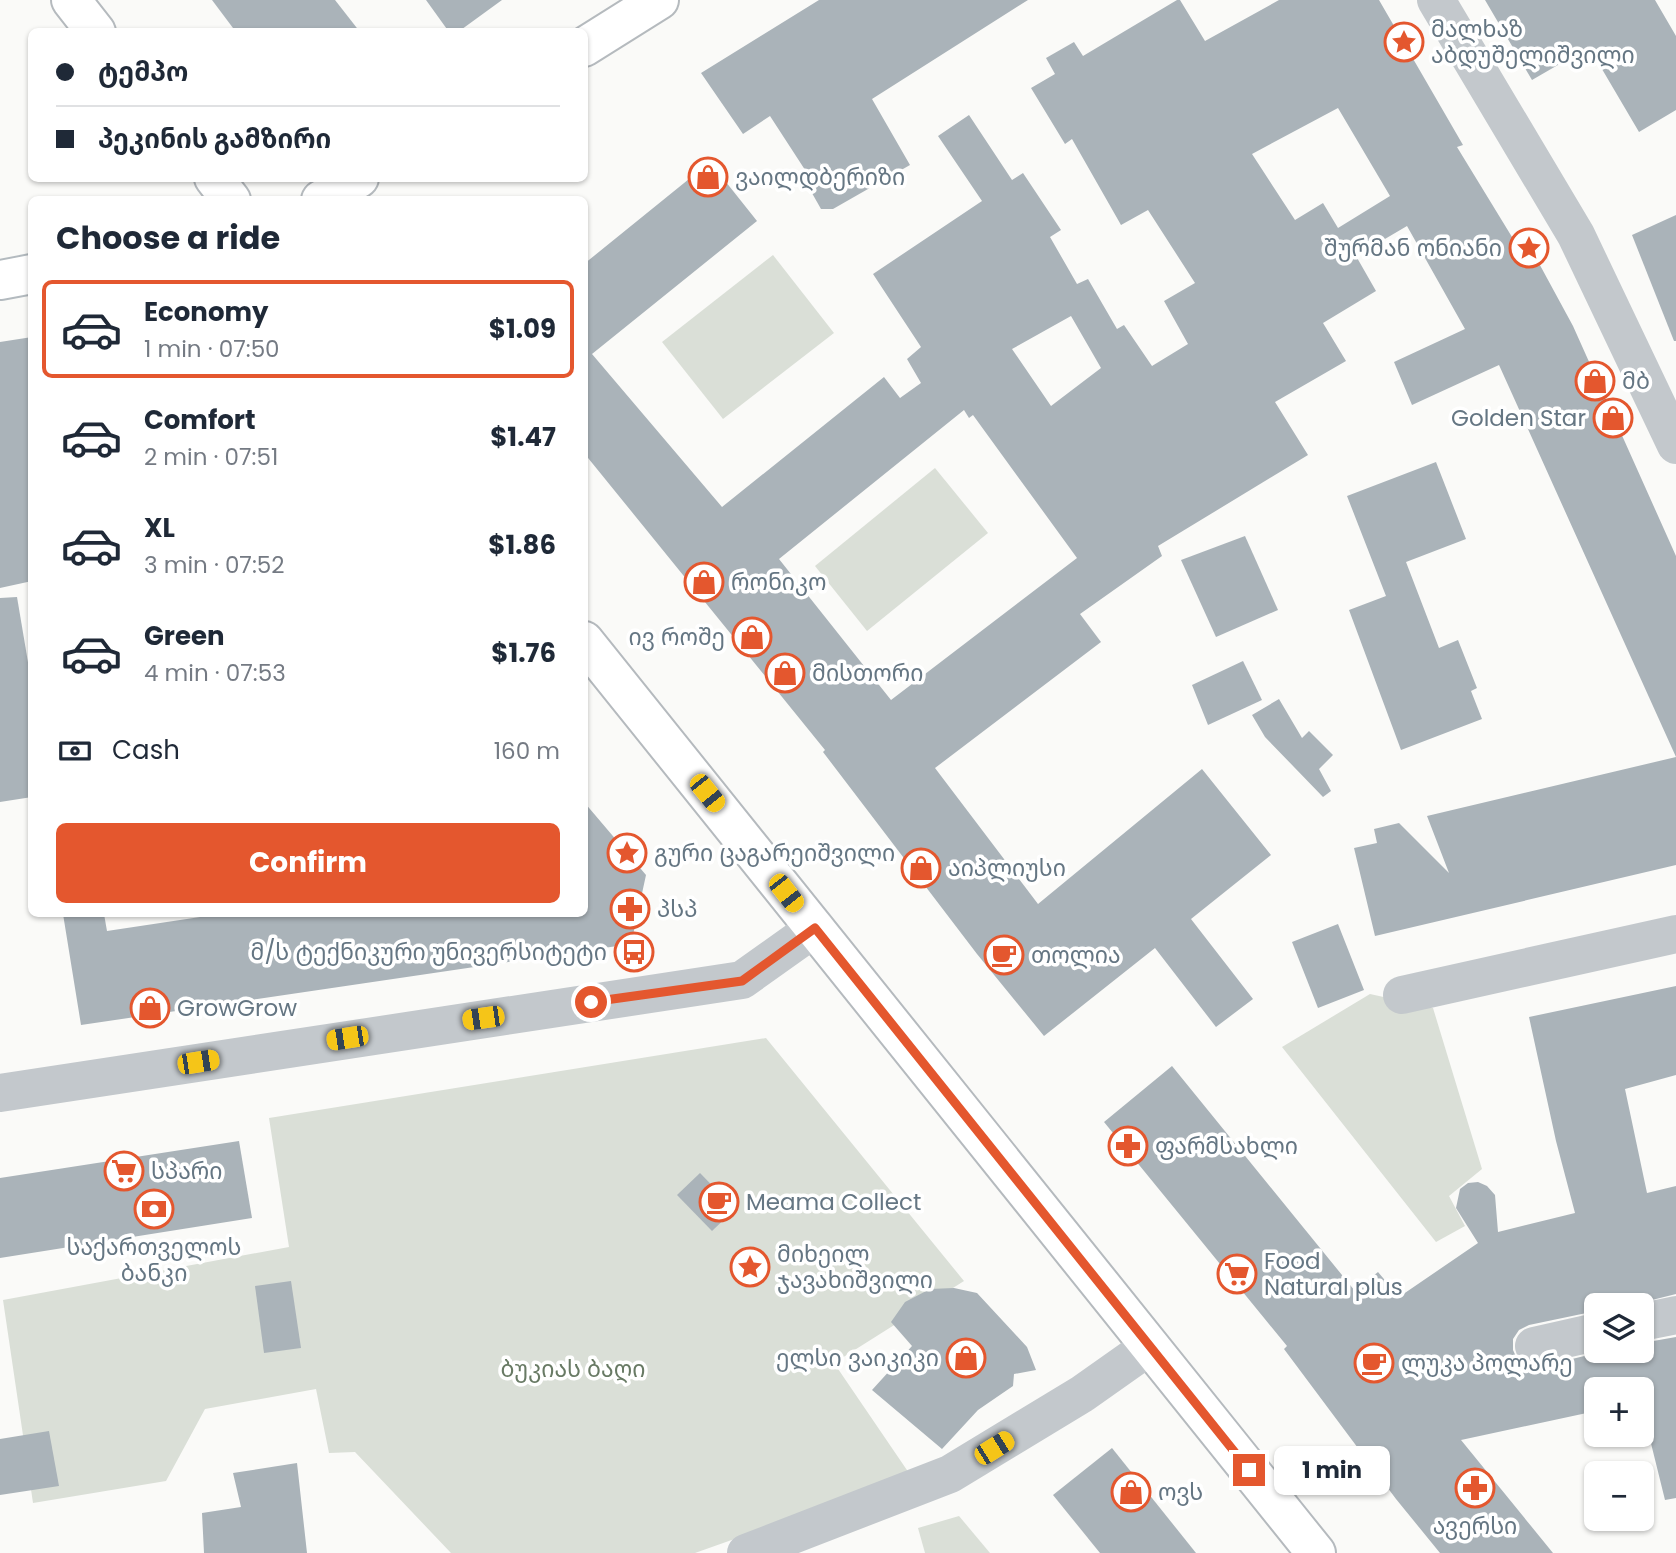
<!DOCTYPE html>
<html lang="en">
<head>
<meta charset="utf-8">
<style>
  :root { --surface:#fff; --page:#f2f2f3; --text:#1f2937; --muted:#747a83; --line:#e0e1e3; --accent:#e4572e }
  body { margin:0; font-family:Poppins,"Noto Sans Georgian",sans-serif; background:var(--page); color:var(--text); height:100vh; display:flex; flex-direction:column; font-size:26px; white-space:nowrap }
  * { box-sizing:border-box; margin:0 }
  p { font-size:23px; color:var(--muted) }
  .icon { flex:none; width:38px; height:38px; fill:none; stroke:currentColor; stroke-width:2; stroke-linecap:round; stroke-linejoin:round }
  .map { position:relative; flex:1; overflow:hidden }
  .sheet { position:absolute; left:28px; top:196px; width:560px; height:721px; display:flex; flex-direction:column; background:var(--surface); border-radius:10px; box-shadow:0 2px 5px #0004 }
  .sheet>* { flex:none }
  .hud { position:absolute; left:28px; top:28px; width:560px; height:154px; border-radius:10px; box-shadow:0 2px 5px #0004; display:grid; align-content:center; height:154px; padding:0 28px; background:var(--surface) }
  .fabs { position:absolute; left:1584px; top:1293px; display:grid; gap:14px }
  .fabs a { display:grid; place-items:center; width:70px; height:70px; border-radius:10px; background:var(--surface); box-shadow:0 2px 5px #0004; font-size:35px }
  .end { position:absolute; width:32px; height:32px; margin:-16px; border:9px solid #e4572e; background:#fff; box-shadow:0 0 0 4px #fff }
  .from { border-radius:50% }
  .bubble { position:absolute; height:49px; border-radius:10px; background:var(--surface); box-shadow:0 2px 5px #0004; font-size:23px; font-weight:700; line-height:49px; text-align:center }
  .car { position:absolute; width:21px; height:42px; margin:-21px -10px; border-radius:9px; box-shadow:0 0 5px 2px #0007; background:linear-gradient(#f5c518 24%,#345 0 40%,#f5c518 0 76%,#345 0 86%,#f5c518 0) }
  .hud b { display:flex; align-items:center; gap:24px; height:66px; font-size:26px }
  .hud b+b { border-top:2px solid var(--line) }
  .hud i { width:18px; height:18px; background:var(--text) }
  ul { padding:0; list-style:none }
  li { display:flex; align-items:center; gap:21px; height:98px; margin:0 14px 10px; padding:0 14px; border:4px solid transparent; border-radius:10px }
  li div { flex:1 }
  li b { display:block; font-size:26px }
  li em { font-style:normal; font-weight:700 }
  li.active { border-color:var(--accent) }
  li>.icon { width:63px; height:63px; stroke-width:1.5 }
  h2 { padding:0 28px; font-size:32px; line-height:84px }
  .pay { display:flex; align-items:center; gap:18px; height:77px; padding:0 28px; font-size:26px }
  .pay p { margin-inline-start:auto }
  .primary-button { display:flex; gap:14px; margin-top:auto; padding:14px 28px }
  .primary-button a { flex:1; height:80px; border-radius:10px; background:var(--accent); color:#fff; font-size:28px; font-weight:700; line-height:80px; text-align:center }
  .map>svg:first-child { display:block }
</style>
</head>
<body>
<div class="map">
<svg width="1676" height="1553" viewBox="0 0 1676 1553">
  <rect width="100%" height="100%" fill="#fafaf8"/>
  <!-- green -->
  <g fill="#dadfd7">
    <path d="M773,255L834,333L723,419L662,342Z"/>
    <path d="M935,468L988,533L867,631L815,566Z"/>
    <path d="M1370,994L1433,1008L1482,1169L1449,1196L1465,1226L1436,1242L1282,1047Z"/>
    <path d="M766,1038L964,1281L834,1363L911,1476L695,1553H451L355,1452L329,1453L316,1389L205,1409L166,1481L33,1503L3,1300L289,1247L269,1118Z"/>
    <path d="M959,1516L990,1553H925L918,1528Z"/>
  </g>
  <!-- building -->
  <g fill="#aab3b9" fill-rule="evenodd">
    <path d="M212,0H335L360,32H236Z"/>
    <path d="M426,0H502L458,32H449Z"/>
    <path d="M819,0H1028L872,99L910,165L833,209H821L804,179L809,176L770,116L743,134L701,73Z"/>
    <path d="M1177,0H1180L1205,41L1279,0H1379L1463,145L1457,147L1512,237L1520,232L1535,256L1573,326L1676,556V865L1375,936L1354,848L1377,843L1374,829L1399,823L1449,873L1427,816L1676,757L1499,365L1412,405L1394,362L1465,329L1407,226L1356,256L1376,291L1323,323L1346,361L1275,402L1308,455L1158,546L1162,556L1080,614L1101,642L935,768L1038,904L1202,769L1271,855L1191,919L1253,999L1216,1027L1155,948L1044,1036L977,954L823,752L825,750L584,453V264L710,162L757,221L592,354L722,507L884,377L900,398L921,383L907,359L921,347L873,274L982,201L938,136L969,115L1012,180L1023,173L1061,230L1050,237L1077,284L1088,279L1117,329L1124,325L1152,366L1188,344L1164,301L1195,283L1148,210L1121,225L1072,139L1065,144L1031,88L1055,74L1046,58L1074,42L1083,56ZM1338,108L1390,196L1338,228L1323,203L1295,220L1252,154ZM1071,316L1101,368L1051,406L1012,349ZM964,410L969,418L973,415L1077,558L891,700L779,559Z"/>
    <path d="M1485,0H1655L1676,36V110L1639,132L1589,47L1532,80Z"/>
    <path d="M1676,215V341H1674L1632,235Z"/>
    <path d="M32,337V581L0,588V342Z"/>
    <path d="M1436,462L1466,539L1406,562L1439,648L1458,640L1477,688L1471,691L1482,719L1401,750L1349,610L1386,596L1347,496Z"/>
    <path d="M1245,536L1278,610L1216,637L1181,560Z"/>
    <path d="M17,597L32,686V797L0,802V598Z"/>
    <path d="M1243,661L1262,700L1208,725L1192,685Z"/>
    <path d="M1279,699L1302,738L1309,731L1333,755L1319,769L1331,791L1323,797L1265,737L1252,715Z"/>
    <path d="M584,802L646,875L631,944L81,1025L63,914H104L107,931L220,914H584Z"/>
    <path d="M1338,924L1364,990L1318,1008L1292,942Z"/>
    <path d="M1676,986V1075L1625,1089L1647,1193L1676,1186V1294L1628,1306H1596V1311L1529,1325L1519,1330L1513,1339V1350L1518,1361L1528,1367H1539L1605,1351H1642V1343L1676,1337V1498L1665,1500L1642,1407V1390H1596V1411L1461,1440L1553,1553H1440L1396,1499L1284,1349L1287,1346L1104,1122L1172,1066L1355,1291L1378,1272L1399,1297L1478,1243L1456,1208L1460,1189L1468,1183L1478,1182L1487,1186L1495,1195L1498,1232L1575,1213L1556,1141L1529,1017Z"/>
    <path d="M239,1141L252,1218L0,1258V1178Z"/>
    <path d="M700,1173L735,1209L712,1231L677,1195Z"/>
    <path d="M291,1281L301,1348L264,1353L255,1286Z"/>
    <path d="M954,1288L977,1293L1027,1347L1036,1370L1014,1374L1013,1386L978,1410L942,1449L872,1390L912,1346L891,1322L905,1302L930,1289Z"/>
    <path d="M49,1431L59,1486L0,1495V1439Z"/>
    <path d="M1112,1448L1196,1553H1100L1053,1495Z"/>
    <path d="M297,1463L307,1553H204L202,1513L241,1507L233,1473Z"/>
  </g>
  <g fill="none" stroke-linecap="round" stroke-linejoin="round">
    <defs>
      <path id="secondary" d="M0,280L32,274"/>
      <g id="primary">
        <path d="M71,0L96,32"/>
        <path d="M584,47L659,0"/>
        <path d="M214,178L231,200"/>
        <path d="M321,200L359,178"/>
        <path d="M584,641L1316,1553"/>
      </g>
    </defs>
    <!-- secondary casing -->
    <use href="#secondary" stroke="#b3babf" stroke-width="42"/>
    <!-- primary casing -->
    <use href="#primary" stroke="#b5babe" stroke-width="42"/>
    <!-- minor -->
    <g stroke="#c3c8cc" stroke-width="38">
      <path d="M1436,0L1576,235L1676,445"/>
      <path d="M1402,995L1676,934"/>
      <path d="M1642,1322L1676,1315"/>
      <path d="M1534,1346L1596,1332"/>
      <path d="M746,1553L950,1474L1082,1394L1150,1346"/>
    </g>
    <!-- tertiary -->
    <path stroke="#c3c8cc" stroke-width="38" d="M0,1093L742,980L815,928"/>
    <!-- secondary -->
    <use href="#secondary" stroke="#fff" stroke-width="38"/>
    <!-- primary -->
    <use href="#primary" stroke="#fff" stroke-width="38"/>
  </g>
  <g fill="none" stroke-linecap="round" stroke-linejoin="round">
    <!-- route -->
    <path stroke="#e4572e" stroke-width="9" d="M591,1002L742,981L815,928L1249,1470"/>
  </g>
  <!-- icons -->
  <defs>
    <symbol id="sight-ring" viewBox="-11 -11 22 22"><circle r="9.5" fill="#fff" stroke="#e4572e" stroke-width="1.5"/><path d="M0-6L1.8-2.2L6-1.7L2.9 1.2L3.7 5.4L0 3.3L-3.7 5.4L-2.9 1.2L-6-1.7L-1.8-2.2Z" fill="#e4572e"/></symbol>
    <symbol id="shop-ring" viewBox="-11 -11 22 22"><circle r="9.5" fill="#fff" stroke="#e4572e" stroke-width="1.5"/><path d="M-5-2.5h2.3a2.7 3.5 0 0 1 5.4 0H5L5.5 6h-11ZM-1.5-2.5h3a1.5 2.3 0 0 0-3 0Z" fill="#e4572e"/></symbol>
    <symbol id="pharmacy-ring" viewBox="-11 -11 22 22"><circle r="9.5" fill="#fff" stroke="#e4572e" stroke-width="1.5"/><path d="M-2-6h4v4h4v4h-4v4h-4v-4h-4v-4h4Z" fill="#e4572e"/></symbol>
    <symbol id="bus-ring" viewBox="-11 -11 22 22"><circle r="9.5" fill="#fff" stroke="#e4572e" stroke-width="1.5"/><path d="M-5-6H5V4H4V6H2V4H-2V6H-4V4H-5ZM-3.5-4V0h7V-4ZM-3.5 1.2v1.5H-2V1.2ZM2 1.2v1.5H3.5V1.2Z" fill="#e4572e"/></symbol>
    <symbol id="cafe-ring" viewBox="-11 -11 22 22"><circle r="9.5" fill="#fff" stroke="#e4572e" stroke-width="1.5"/><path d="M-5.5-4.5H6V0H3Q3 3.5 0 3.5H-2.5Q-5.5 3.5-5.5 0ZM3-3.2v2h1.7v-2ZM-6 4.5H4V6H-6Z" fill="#e4572e"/></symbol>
    <symbol id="supermarket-ring" viewBox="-11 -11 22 22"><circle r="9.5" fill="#fff" stroke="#e4572e" stroke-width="1.5"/><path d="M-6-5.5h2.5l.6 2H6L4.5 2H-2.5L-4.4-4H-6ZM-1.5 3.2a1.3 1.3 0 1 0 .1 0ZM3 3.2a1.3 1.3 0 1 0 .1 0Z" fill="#e4572e"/></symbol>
    <symbol id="bank-ring" viewBox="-11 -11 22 22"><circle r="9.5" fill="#fff" stroke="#e4572e" stroke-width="1.5"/><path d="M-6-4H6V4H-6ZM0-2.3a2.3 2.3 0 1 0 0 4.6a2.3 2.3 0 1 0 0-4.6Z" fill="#e4572e"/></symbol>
  </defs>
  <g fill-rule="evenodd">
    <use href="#sight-ring" x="1382" y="20" width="44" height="44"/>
    <use href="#shop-ring" x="686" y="155" width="44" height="44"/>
    <use href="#sight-ring" x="1507" y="226" width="44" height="44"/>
    <use href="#shop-ring" x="1573" y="359" width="44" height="44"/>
    <use href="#shop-ring" x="1591" y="396" width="44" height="44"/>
    <use href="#shop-ring" x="682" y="560" width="44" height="44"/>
    <use href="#shop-ring" x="730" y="615" width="44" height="44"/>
    <use href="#shop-ring" x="763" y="651" width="44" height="44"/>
    <use href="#sight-ring" x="605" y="831" width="44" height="44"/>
    <use href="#shop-ring" x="899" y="846" width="44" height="44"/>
    <use href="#pharmacy-ring" x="608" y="887" width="44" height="44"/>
    <use href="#bus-ring" x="612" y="930" width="44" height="44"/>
    <use href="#cafe-ring" x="982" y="933" width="44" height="44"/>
    <use href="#shop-ring" x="128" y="986" width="44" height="44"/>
    <use href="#pharmacy-ring" x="1106" y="1124" width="44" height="44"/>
    <use href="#supermarket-ring" x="102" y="1149" width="44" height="44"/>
    <use href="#cafe-ring" x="697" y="1180" width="44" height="44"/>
    <use href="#bank-ring" x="132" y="1187" width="44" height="44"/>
    <use href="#sight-ring" x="728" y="1245" width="44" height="44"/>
    <use href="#supermarket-ring" x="1215" y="1252" width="44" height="44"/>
    <use href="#shop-ring" x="944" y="1336" width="44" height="44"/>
    <use href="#cafe-ring" x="1352" y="1341" width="44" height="44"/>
    <use href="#pharmacy-ring" x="1453" y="1466" width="44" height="44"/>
    <use href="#shop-ring" x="1109" y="1470" width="44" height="44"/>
  </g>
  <g text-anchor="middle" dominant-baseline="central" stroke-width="7" stroke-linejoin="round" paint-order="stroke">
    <!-- poi labels -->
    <g font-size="23" fill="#657683" stroke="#fff" text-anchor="start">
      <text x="1431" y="29">მალხაზ<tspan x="1431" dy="26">აბდუშელიშვილი</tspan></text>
      <text x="735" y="177">ვაილდბერიზი</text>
      <text x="1502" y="248" text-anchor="end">შურმან ონიანი</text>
      <text x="1622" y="381">მბ</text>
      <text x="1586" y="418" text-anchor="end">Golden Star</text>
      <text x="731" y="582">რონიკო</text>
      <text x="725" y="637" text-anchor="end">ივ როშე</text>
      <text x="812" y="673">მისთორი</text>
      <text x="654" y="853">გური ცაგარეიშვილი</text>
      <text x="948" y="868">აიპლიუსი</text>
      <text x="657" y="909">პსპ</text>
      <text x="607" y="952" text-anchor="end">მ/ს ტექნიკური უნივერსიტეტი</text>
      <text x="1031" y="955">თოლია</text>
      <text x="177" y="1008">GrowGrow</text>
      <text x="1155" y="1146">ფარმსახლი</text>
      <text x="151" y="1171">სპარი</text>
      <text x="746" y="1202">Meama Collect</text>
      <text x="154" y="1247" text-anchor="middle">საქართველოს<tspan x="154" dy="26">ბანკი</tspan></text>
      <text x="777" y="1254">მიხეილ<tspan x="777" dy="26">ჯავახიშვილი</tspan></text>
      <text x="1264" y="1261">Food<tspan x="1264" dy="26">Natural plus</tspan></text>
      <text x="939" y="1358" text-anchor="end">ელსი ვაიკიკი</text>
      <text x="1401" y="1363">ლუკა პოლარე</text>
      <text x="1158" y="1492">ოვს</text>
      <text x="1475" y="1526" text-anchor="middle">ავერსი</text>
    </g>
    <!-- park labels -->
    <g font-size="23" fill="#687a64" stroke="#fff">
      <text x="573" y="1369">ბუკიას ბაღი</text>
    </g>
  </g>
</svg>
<div class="fabs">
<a><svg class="icon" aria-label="layers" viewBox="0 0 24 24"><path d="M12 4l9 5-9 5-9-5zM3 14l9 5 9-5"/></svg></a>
<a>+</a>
<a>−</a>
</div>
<i class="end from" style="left:591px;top:1002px"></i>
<i class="end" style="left:1249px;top:1470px"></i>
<div class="bubble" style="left:1274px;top:1446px;width:116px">1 min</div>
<i class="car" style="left:707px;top:793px;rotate:141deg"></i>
<i class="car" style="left:786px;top:893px;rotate:142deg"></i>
<i class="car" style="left:483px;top:1018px;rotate:262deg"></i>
<i class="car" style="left:347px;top:1038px;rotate:261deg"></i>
<i class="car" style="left:198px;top:1062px;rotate:81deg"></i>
<i class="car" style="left:994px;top:1448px;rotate:58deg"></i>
<div class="hud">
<b><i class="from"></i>ტემპო</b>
<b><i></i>პეკინის გამზირი</b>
</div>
<section class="sheet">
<h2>Choose a ride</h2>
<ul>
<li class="active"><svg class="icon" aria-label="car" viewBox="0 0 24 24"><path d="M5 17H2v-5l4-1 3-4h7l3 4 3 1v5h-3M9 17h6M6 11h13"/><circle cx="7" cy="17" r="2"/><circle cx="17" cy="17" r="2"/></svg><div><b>Economy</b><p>1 min · 07:50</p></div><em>$1.09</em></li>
<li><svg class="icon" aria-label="car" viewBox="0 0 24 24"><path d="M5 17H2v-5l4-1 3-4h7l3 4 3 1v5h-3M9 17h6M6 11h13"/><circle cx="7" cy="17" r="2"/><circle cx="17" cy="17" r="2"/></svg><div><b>Comfort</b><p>2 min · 07:51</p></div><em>$1.47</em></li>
<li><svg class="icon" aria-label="car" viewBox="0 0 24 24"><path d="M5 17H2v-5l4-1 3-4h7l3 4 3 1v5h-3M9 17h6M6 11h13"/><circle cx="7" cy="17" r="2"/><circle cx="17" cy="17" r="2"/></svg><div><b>XL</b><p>3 min · 07:52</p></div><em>$1.86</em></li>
<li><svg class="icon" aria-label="car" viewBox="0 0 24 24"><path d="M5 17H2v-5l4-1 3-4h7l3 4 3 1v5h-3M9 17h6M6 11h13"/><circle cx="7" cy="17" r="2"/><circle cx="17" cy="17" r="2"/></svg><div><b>Green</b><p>4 min · 07:53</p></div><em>$1.76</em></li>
</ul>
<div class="pay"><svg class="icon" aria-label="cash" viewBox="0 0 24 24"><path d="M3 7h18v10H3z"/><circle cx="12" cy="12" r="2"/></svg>Cash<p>160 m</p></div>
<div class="primary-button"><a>Confirm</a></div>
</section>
</div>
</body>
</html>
